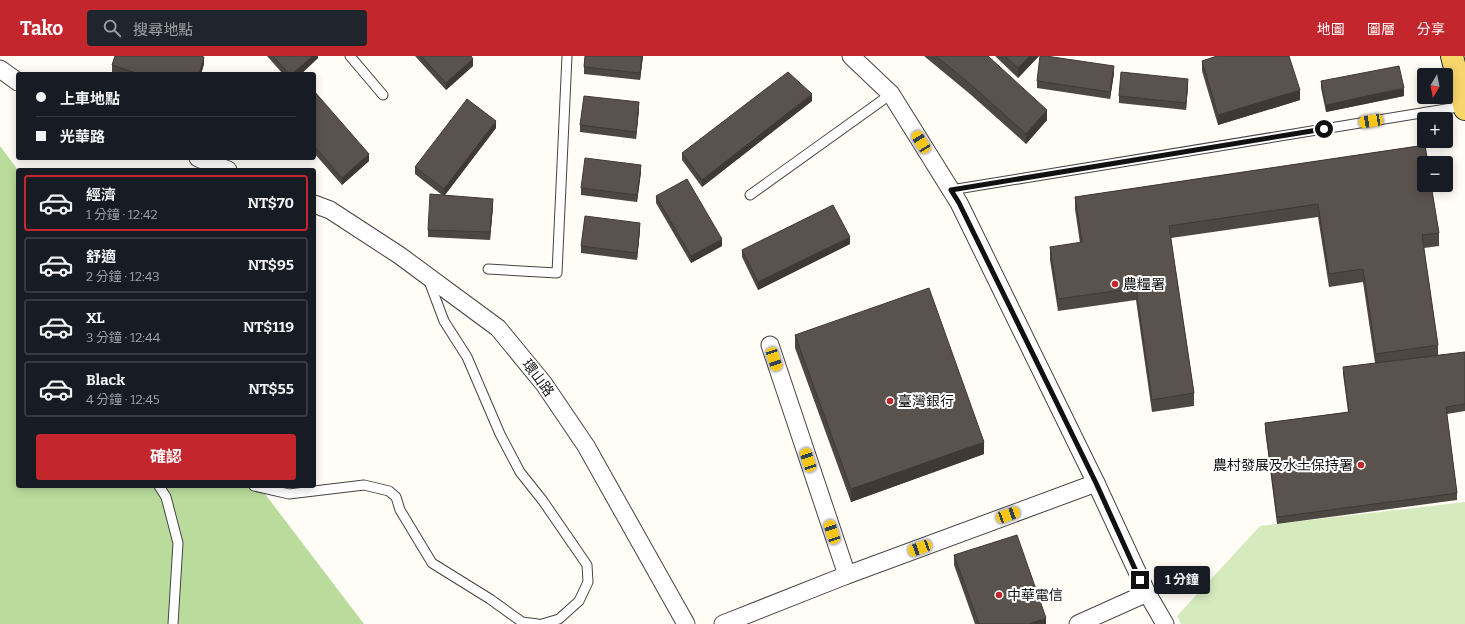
<!DOCTYPE html>
<html lang="zh-TW">
<head>
<meta charset="utf-8">
<style>
  :root { --surface:#171b24; --page:#20242c; --text:#f1f3f6; --muted:#9ea1a6; --line:#363941; --accent:#c4262e }
  body { margin:0; font-family:Bitter,"Noto Sans TC",serif; background:var(--page); color:var(--text); height:100vh; display:flex; flex-direction:column; font-size:15px; white-space:nowrap }
  * { box-sizing:border-box; margin:0 }
  p { font-size:13px; color:var(--muted) }
  .icon { flex:none; width:22px; height:22px; fill:none; stroke:currentColor; stroke-width:2; stroke-linecap:round; stroke-linejoin:round }
  .map { position:relative; flex:1; overflow:hidden }
  .sheet { position:absolute; left:16px; top:112px; width:300px; height:320px; display:flex; flex-direction:column; background:var(--surface); border-radius:4px; box-shadow:0 2px 10px #0003 }
  .sheet>* { flex:none }
  .guide { position:absolute; left:16px; top:16px; width:300px; height:88px; border-radius:4px; box-shadow:0 2px 10px #0003; display:grid; align-content:center; height:88px; padding:0 20px; background:var(--surface) }
  .needle { width:26px; rotate:190deg }
  .controls { position:absolute; left:1417px; top:12px; display:grid; gap:8px }
  .controls a { display:grid; place-items:center; width:36px; height:36px; border-radius:4px; background:var(--surface); box-shadow:0 2px 10px #0003; font-size:20px }
  .end { position:absolute; width:18px; height:18px; margin:-9px; border:5px solid #111; background:#fff; box-shadow:0 0 0 2px #fff }
  .from { border-radius:50% }
  .bubble { position:absolute; height:28px; border-radius:4px; background:var(--surface); box-shadow:0 2px 10px #0003; font-size:13px; font-weight:700; line-height:28px; text-align:center }
  .car { position:absolute; width:12px; height:24px; margin:-12px -6px; border-radius:5px; box-shadow:0 0 3px 1px #0007; background:linear-gradient(#f5c518 24%,#345 0 40%,#f5c518 0 76%,#345 0 86%,#f5c518 0) }
  .guide b { display:flex; align-items:center; gap:14px; height:38px; font-size:15px }
  .guide b+b { border-top:1px solid var(--line) }
  .guide i { width:10px; height:10px; background:var(--text) }
  ul { padding:7px 0 0; list-style:none }
  li { display:flex; align-items:center; gap:12px; height:56px; margin:0 8px 6px; padding:0 12px; border:2px solid var(--line); border-radius:4px }
  li div { flex:1 }
  li b { display:block; font-size:15px }
  li em { font-style:normal; font-weight:700 }
  li.selected { border-color:var(--accent) }
  li>.icon { width:36px; height:36px; stroke-width:1.5 }
  .action { display:flex; gap:8px; margin-top:auto; padding:8px 20px }
  .action a { flex:1; height:46px; border-radius:4px; background:var(--accent); color:#fff; font-size:16px; font-weight:700; line-height:46px; text-align:center }
  header { display:flex; align-items:center; gap:24px; box-sizing:border-box; height:56px; padding:0 20px; background:var(--accent); color:#fff }
  header strong { font-size:19px }
  nav { display:flex; gap:22px; margin-inline-start:auto; font-size:14px }
  .search { width:280px; height:36px; background:var(--page); display:flex; align-items:center; gap:10px; box-sizing:border-box; padding:0 14px; border-radius:4px; color:var(--muted); font-size:15px }
  .map>svg:first-child { display:block }
</style>
</head>
<body>
<header>
<strong>Tako</strong>
<div class="search"><svg class="icon" aria-label="search" viewBox="0 0 24 24"><circle cx="10" cy="10" r="6"/><path d="M15 15l6 6"/></svg>搜尋地點</div>
<nav><a>地圖</a><a>圖層</a><a>分享</a></nav>
</header>
<div class="map">
<svg width="1465" height="568" viewBox="0 0 1465 568">
  <rect width="100%" height="100%" fill="#fffdf5"/>
  <!-- green -->
  <path fill="#d5ebbd" d="M1465,446V568H1181L1177,560L1260,470Z"/>
  <!-- forest -->
  <path fill="#b9dc9c" d="M0,90L18,114V430H259L364,568H0Z"/>
  <g fill="none" stroke-linecap="round" stroke-linejoin="round">
    <defs>
      <g id="service">
        <path d="M350,0L383,39"/>
        <path d="M951,134L1464,50"/>
        <path d="M750,139L891,38"/>
        <path d="M488,213L557,217L567,0"/>
        <path d="M429,225L444,265L467,301L500,378L520,416L543,445L587,509L588,526L579,545L559,563L542,568"/>
        <path d="M159,430L166,441L178,487L173,568"/>
        <path d="M254,430L289,438L364,429L389,435L396,441L400,454L432,507L490,543L522,566L538,568"/>
      </g>
      <g id="minor">
        <path d="M851,0L891,38L959,147L1096,427L1147,537L1165,568"/>
        <path d="M0,13L18,26"/>
        <path d="M198,102L228,114"/>
        <path d="M314,148L330,154L399,199L498,272L544,328L586,390L686,568"/>
        <path d="M770,289L847,519"/>
        <path d="M723,568L847,519L1096,427"/>
        <path d="M1078,568L1147,537"/>
      </g>
      <path id="primary" d="M1452,0L1465,53"/>
    </defs>
    <!-- service casing -->
    <use href="#service" stroke="#444" stroke-width="11"/>
    <!-- minor casing -->
    <use href="#minor" stroke="#444" stroke-width="19"/>
    <!-- primary casing -->
    <use href="#primary" stroke="#222" stroke-width="24"/>
    <!-- service -->
    <use href="#service" stroke="#fff" stroke-width="9"/>
    <!-- minor -->
    <use href="#minor" stroke="#fff" stroke-width="17"/>
    <!-- primary -->
    <use href="#primary" stroke="#f9d66b" stroke-width="22"/>
  </g>
  <!-- wall -->
  <g fill="#4d4742">
    <path d="M267,0H318V2L301,18H283Z"/>
    <path d="M415,0H471L473,10L446,34Z"/>
    <path d="M585,0H643L640,24L584,18V11Z"/>
    <path d="M924,0H988L1047,64L1026,88L970,38Z"/>
    <path d="M995,0H1039L1018,22Z"/>
    <path d="M1202,5L1300,44L1218,69L1202,15Z"/>
    <path d="M204,8L201,18H118L112,16V9Z"/>
    <path d="M1114,17L1110,43L1037,32V25Z"/>
    <path d="M1321,25L1404,40L1326,56L1321,32Z"/>
    <path d="M1188,30L1186,54L1119,47V40Z"/>
    <path d="M314,35L369,105L342,129L314,97Z"/>
    <path d="M812,45L702,131L682,104V97Z"/>
    <path d="M639,53L636,83L580,76V69Z"/>
    <path d="M496,72L445,139L493,150L490,184L428,181V174L442,139L415,118V111Z"/>
    <path d="M1425,89L1439,177V190L1424,192L1438,289V299L1465,296V355L1447,358L1457,437V444L1277,468L1265,374V367L1348,356L1343,318V311L1375,307L1363,226L1329,231L1318,161L1171,182L1194,337V350L1152,356L1136,244L1058,255L1050,204V191L1080,187L1075,153V141Z"/>
    <path d="M641,116L637,146L581,139V132Z"/>
    <path d="M656,140L722,190L691,207L656,147Z"/>
    <path d="M640,174L637,204L581,197V190Z"/>
    <path d="M850,188L758,234L742,201V194Z"/>
    <path d="M795,279L984,398L851,446L795,292Z"/>
    <path d="M954,499L1046,568H975L954,509Z"/>
  </g>
  <!-- shaded-wall -->
  <g fill="#3f3936">
    <path d="M313,0H318V2L301,18H292Z"/>
    <path d="M642,0H643L640,24V17Z"/>
    <path d="M1030,0H1039L1018,22V12Z"/>
    <path d="M204,1V8L201,18H199Z"/>
    <path d="M473,3V10L446,34V27Z"/>
    <path d="M1114,10V17L1110,43V36Z"/>
    <path d="M1188,23V30L1186,54V47Z"/>
    <path d="M1404,32V40L1326,56V49Z"/>
    <path d="M1300,34V44L1218,69V59Z"/>
    <path d="M812,38V45L702,131V124Z"/>
    <path d="M639,46V53L636,83V76Z"/>
    <path d="M1047,54V64L1026,88V78Z"/>
    <path d="M496,65V72L444,140V133Z"/>
    <path d="M369,98V105L342,129V122Z"/>
    <path d="M641,109V116L637,146V139Z"/>
    <path d="M493,143V150L490,184V176Z"/>
    <path d="M640,167V174L637,204V197Z"/>
    <path d="M850,181V188L758,234V226Z"/>
    <path d="M722,183V190L691,207V200Z"/>
    <path d="M984,386V398L851,446V433Z"/>
    <path d="M1046,562V568H1029Z"/>
  </g>
  <!-- building -->
  <g fill="#5a524d" stroke="#3f3936">
    <path d="M115,0H200L204,1L199,18H139L112,9Z"/>
    <path d="M273,0H313L292,18H289Z"/>
    <path d="M421,0H471L473,3L446,27Z"/>
    <path d="M585,0H642L640,17L584,11Z"/>
    <path d="M936,0H988L1047,54L1026,78L970,28Z"/>
    <path d="M1005,0H1030L1018,12Z"/>
    <path d="M1040,0H1046L1114,10L1110,36L1037,25Z"/>
    <path d="M1217,0H1289L1300,34L1218,59L1202,5Z"/>
    <path d="M1399,10L1404,32L1326,49L1321,25Z"/>
    <path d="M788,16L812,38L702,124L682,97Z"/>
    <path d="M1121,16L1188,23L1186,47L1119,40Z"/>
    <path d="M314,35L369,98L342,122L314,90Z"/>
    <path d="M584,40L639,46L636,76L580,69Z"/>
    <path d="M467,43L496,65L444,133L415,111Z"/>
    <path d="M1425,89L1428,107H1424V129H1431L1439,177L1422,179L1438,289L1376,298L1363,213L1329,218L1318,148L1169,170L1194,337L1152,344L1136,232L1058,243L1050,191L1082,186L1075,141Z"/>
    <path d="M585,102L641,109L637,139L581,132Z"/>
    <path d="M687,123L722,183L691,200L656,140Z"/>
    <path d="M430,138L493,143L490,176L428,174Z"/>
    <path d="M833,149L850,181L758,226L742,194Z"/>
    <path d="M585,160L640,167L637,197L581,190Z"/>
    <path d="M929,232L984,386L851,433L795,279Z"/>
    <path d="M1465,296V348L1446,351L1457,437L1277,461L1265,367L1349,356L1343,311Z"/>
    <path d="M1017,479L1046,562L1029,568H979L954,499Z"/>
  </g>
  <g fill="none" stroke-linecap="round" stroke-linejoin="round">
    <!-- route -->
    <path stroke="#111" stroke-width="5" d="M1140,524L1096,427L959,147L951,134L1324,73"/>
  </g>
  <!-- markers -->
  <g fill="#c4262e" stroke="#fff" stroke-width="1.5">
    <circle cx="1115" cy="228" r="4"/>
    <circle cx="890" cy="345" r="4"/>
    <circle cx="1361" cy="409" r="4"/>
    <circle cx="999" cy="539" r="4"/>
  </g>
  <g text-anchor="middle" dominant-baseline="central" stroke-width="4" stroke-linejoin="round" paint-order="stroke">
    <!-- poi labels -->
    <g font-size="14" fill="#111" stroke="#fff" text-anchor="start">
      <text x="1123" y="228">農糧署</text>
      <text x="898" y="345">臺灣銀行</text>
      <text x="1353" y="409" text-anchor="end">農村發展及水土保持署</text>
      <text x="1007" y="539">中華電信</text>
    </g>
    <!-- street labels -->
    <g font-size="14" fill="#111" stroke="#fff">
      <text transform="translate(538 322) rotate(53)">環山路</text>
    </g>
  </g>
</svg>
<div class="controls">
<a><svg class="needle" viewBox="-14 -14 28 28"><path d="M0-13l5 13h-10z" fill="#e53935"/><path d="M0 13l5-13h-10z" fill="#9ea1a6"/></svg></a>
<a>+</a>
<a>−</a>
</div>
<i class="end from" style="left:1324px;top:73px"></i>
<i class="end" style="left:1140px;top:524px"></i>
<div class="bubble" style="left:1154px;top:510px;width:56px">1 分鐘</div>
<i class="car" style="left:1371px;top:65px;rotate:261deg"></i>
<i class="car" style="left:921px;top:86px;rotate:328deg"></i>
<i class="car" style="left:774px;top:303px;rotate:162deg"></i>
<i class="car" style="left:808px;top:404px;rotate:342deg"></i>
<i class="car" style="left:1008px;top:459px;rotate:70deg"></i>
<i class="car" style="left:832px;top:476px;rotate:342deg"></i>
<i class="car" style="left:920px;top:492px;rotate:250deg"></i>
<div class="guide">
<b><i class="from"></i>上車地點</b>
<b><i></i>光華路</b>
</div>
<section class="sheet">
<ul>
<li class="selected"><svg class="icon" aria-label="car" viewBox="0 0 24 24"><path d="M5 17H2v-5l4-1 3-4h7l3 4 3 1v5h-3M9 17h6M6 11h13"/><circle cx="7" cy="17" r="2"/><circle cx="17" cy="17" r="2"/></svg><div><b>經濟</b><p>1 分鐘 · 12:42</p></div><em>NT$70</em></li>
<li><svg class="icon" aria-label="car" viewBox="0 0 24 24"><path d="M5 17H2v-5l4-1 3-4h7l3 4 3 1v5h-3M9 17h6M6 11h13"/><circle cx="7" cy="17" r="2"/><circle cx="17" cy="17" r="2"/></svg><div><b>舒適</b><p>2 分鐘 · 12:43</p></div><em>NT$95</em></li>
<li><svg class="icon" aria-label="car" viewBox="0 0 24 24"><path d="M5 17H2v-5l4-1 3-4h7l3 4 3 1v5h-3M9 17h6M6 11h13"/><circle cx="7" cy="17" r="2"/><circle cx="17" cy="17" r="2"/></svg><div><b>XL</b><p>3 分鐘 · 12:44</p></div><em>NT$119</em></li>
<li><svg class="icon" aria-label="car" viewBox="0 0 24 24"><path d="M5 17H2v-5l4-1 3-4h7l3 4 3 1v5h-3M9 17h6M6 11h13"/><circle cx="7" cy="17" r="2"/><circle cx="17" cy="17" r="2"/></svg><div><b>Black</b><p>4 分鐘 · 12:45</p></div><em>NT$55</em></li>
</ul>
<div class="action"><a>確認</a></div>
</section>
</div>
</body>
</html>
